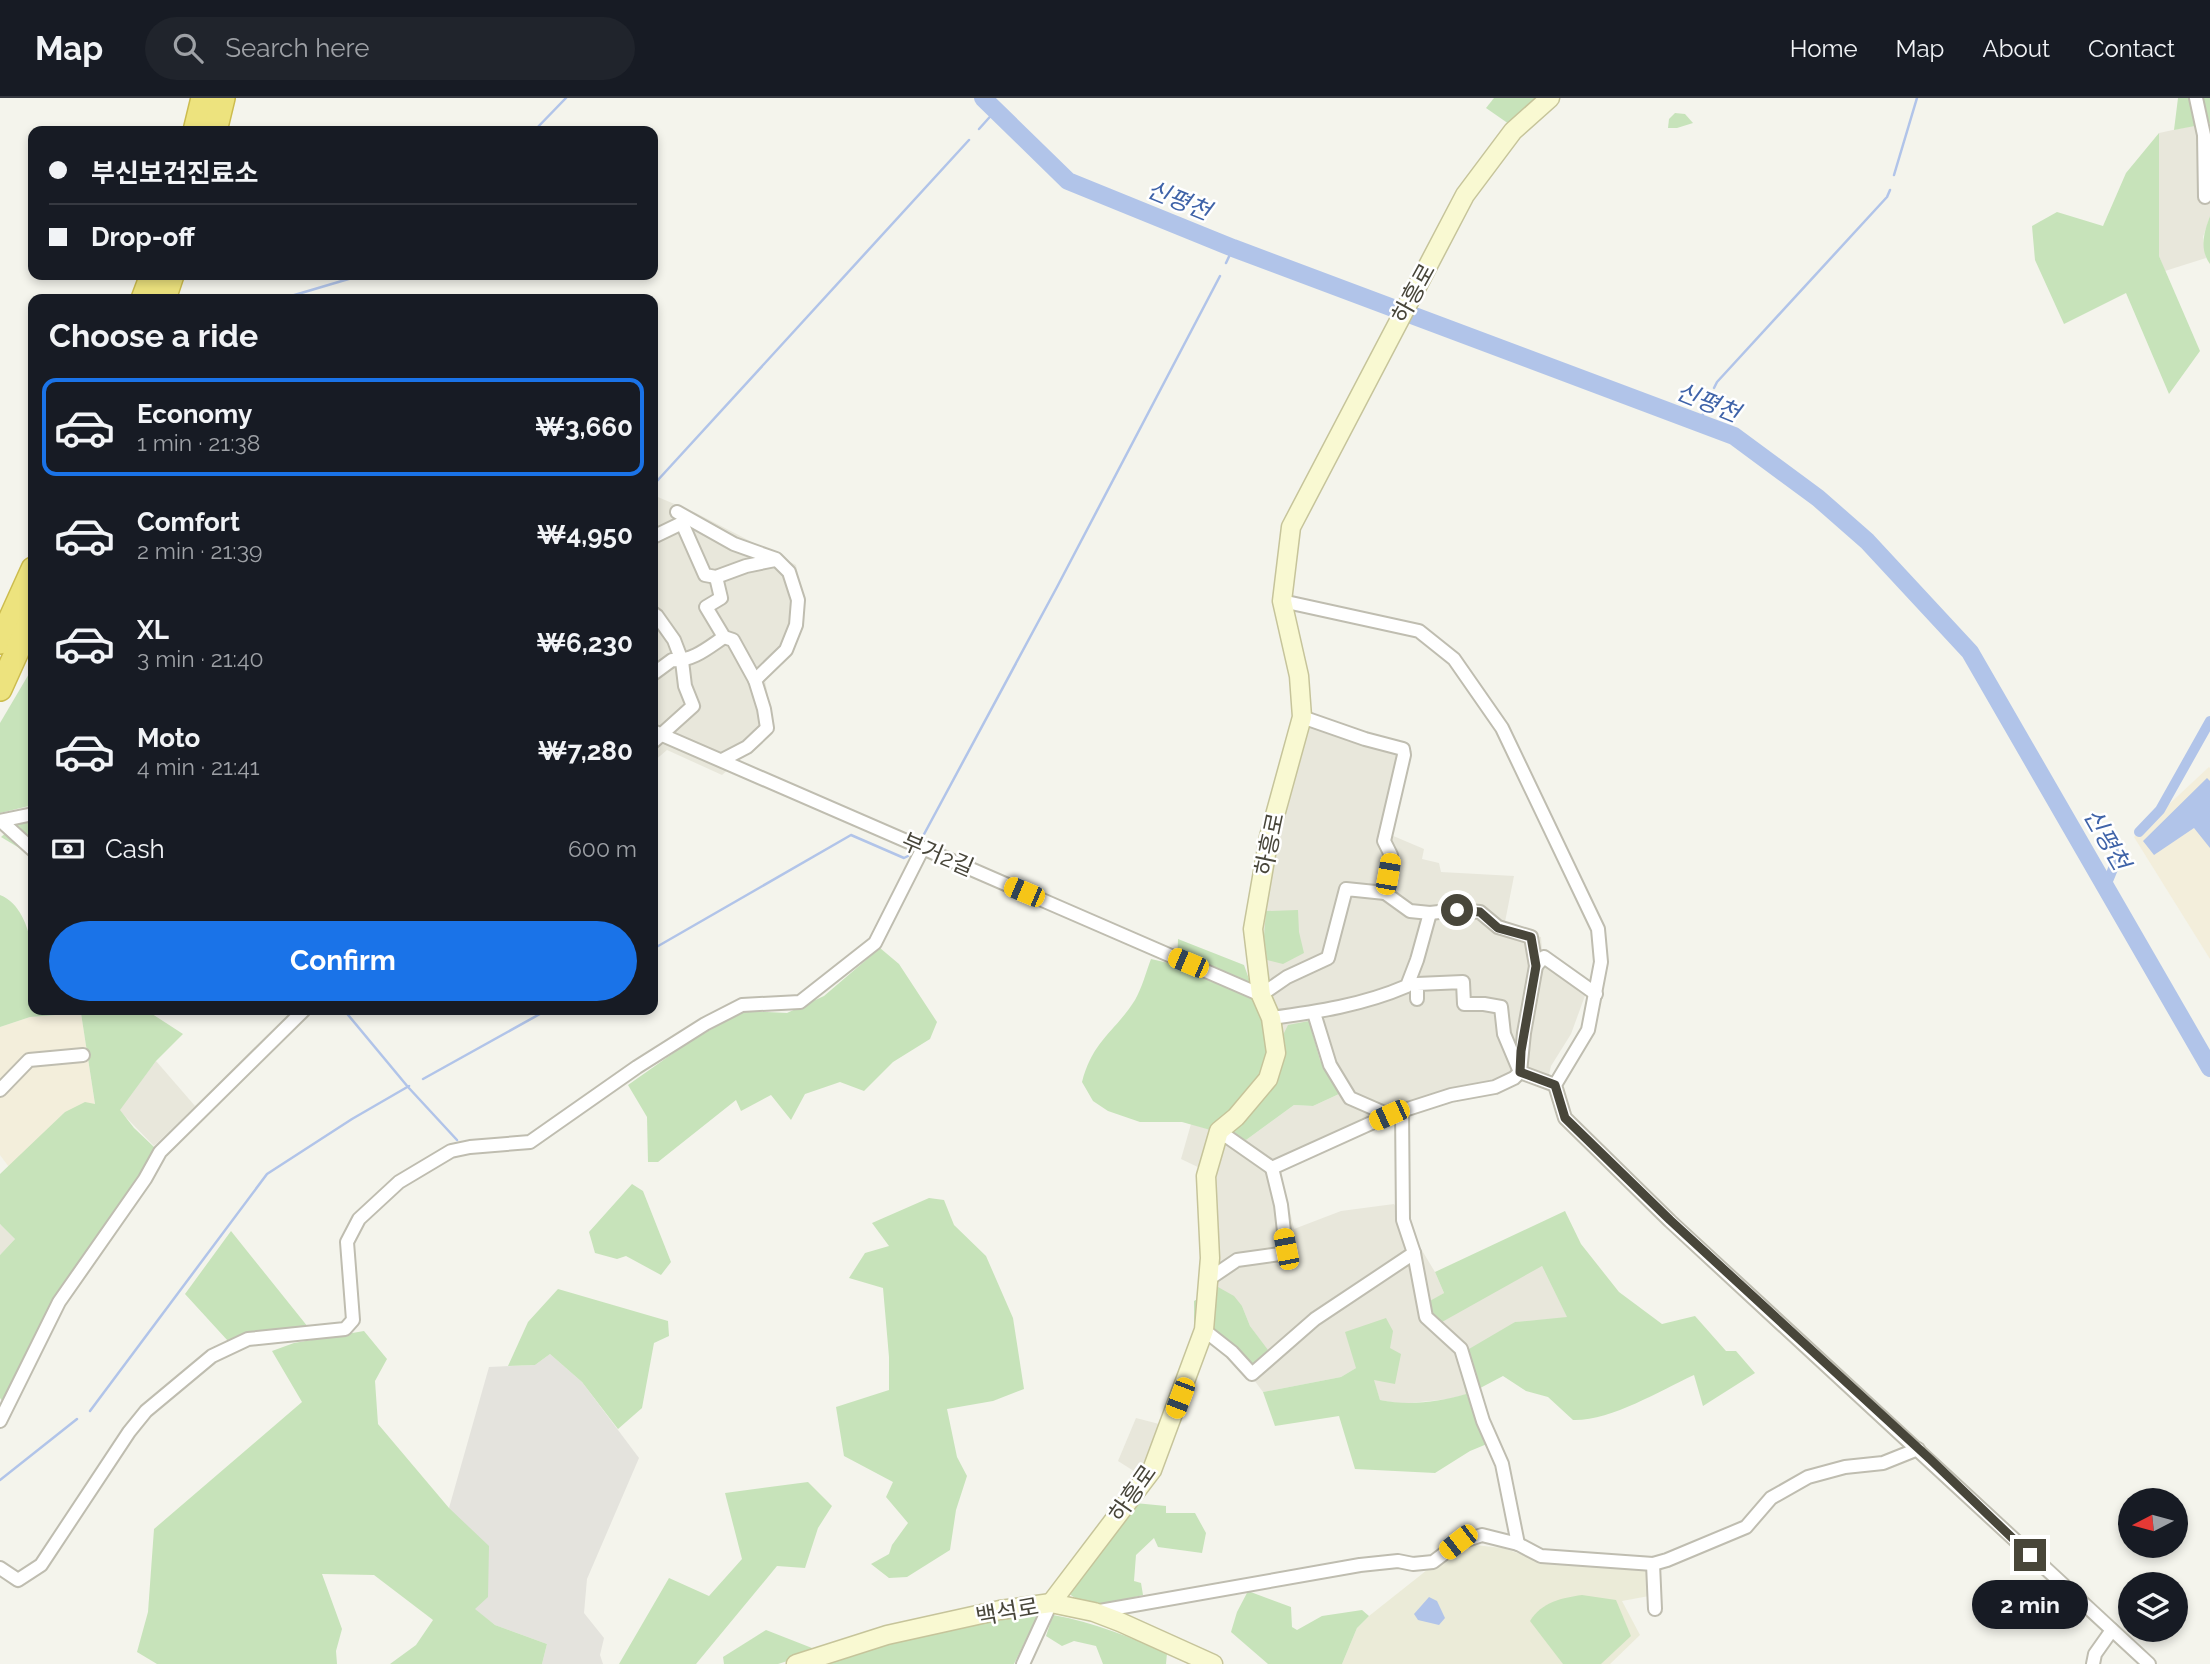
<!DOCTYPE html>
<html lang="en">
<head>
<meta charset="utf-8">
<style>
  :root { --surface:#171b24; --page:#20242c; --text:#f1f3f6; --muted:#9ea1a6; --line:#363941; --accent:#1a73e8 }
  body { margin:0; font-family:Raleway,"Noto Sans KR",sans-serif; background:var(--page); color:var(--text); height:100vh; display:flex; flex-direction:column; font-size:26px; white-space:nowrap }
  * { box-sizing:border-box; margin:0 }
  p { font-size:23px; color:var(--muted) }
  .icon { flex:none; width:38px; height:38px; fill:none; stroke:currentColor; stroke-width:2; stroke-linecap:round; stroke-linejoin:round }
  .map { position:relative; flex:1; overflow:hidden }
  .side { position:absolute; left:28px; top:196px; width:630px; height:721px; display:flex; flex-direction:column; background:var(--surface); border-radius:14px; box-shadow:0 4px 10px #0003 }
  .side>* { flex:none }
  .guide { position:absolute; left:28px; top:28px; width:630px; height:154px; border-radius:14px; box-shadow:0 4px 10px #0003; display:grid; align-content:center; height:154px; padding:0 21px; background:var(--surface) }
  .needle { width:46px; rotate:264deg }
  .fabs { position:absolute; left:2118px; top:1390px; display:grid; gap:14px }
  .fabs a { display:grid; place-items:center; width:70px; height:70px; border-radius:50%; background:var(--surface); box-shadow:0 4px 10px #0003; font-size:35px }
  .end { position:absolute; width:32px; height:32px; margin:-16px; border:9px solid #48463a; background:#fff; box-shadow:0 0 0 4px #fff }
  .from { border-radius:50% }
  .bubble { position:absolute; height:49px; border-radius:24px; background:var(--surface); box-shadow:0 4px 10px #0003; font-size:23px; font-weight:700; line-height:49px; text-align:center }
  .car { position:absolute; width:21px; height:42px; margin:-21px -10px; border-radius:9px; box-shadow:0 0 5px 2px #0007; background:linear-gradient(#f5c518 24%,#345 0 40%,#f5c518 0 76%,#345 0 86%,#f5c518 0) }
  .guide b { display:flex; align-items:center; gap:24px; height:66px; font-size:26px }
  .guide b+b { border-top:2px solid var(--line) }
  .guide i { width:18px; height:18px; background:var(--text) }
  ul { padding:0; list-style:none }
  li { display:flex; align-items:center; gap:21px; height:98px; margin:0 14px 10px; padding:0 7px; border:4px solid transparent; border-radius:14px }
  li div { flex:1 }
  li b { display:block; font-size:26px }
  li em { font-style:normal; font-weight:700 }
  li.current { border-color:var(--accent) }
  li>.icon { width:63px; height:63px; stroke-width:1.5 }
  h2 { padding:0 21px; font-size:32px; line-height:84px }
  .pay { display:flex; align-items:center; gap:18px; height:77px; padding:0 21px; font-size:26px }
  .pay p { margin-inline-start:auto }
  .cta { display:flex; gap:14px; margin-top:auto; padding:14px 21px }
  .cta a { flex:1; height:80px; border-radius:42px; background:var(--accent); color:#fff; font-size:28px; font-weight:700; line-height:80px; text-align:center }
  header { display:flex; align-items:center; gap:42px; box-sizing:border-box; height:98px; padding:0 35px; background:var(--surface); border-bottom:2px solid var(--line) }
  header strong { font-size:33px }
  nav { display:flex; gap:38px; margin-inline-start:auto; font-size:24px }
  .search { width:490px; height:63px; background:var(--page); display:flex; align-items:center; gap:18px; box-sizing:border-box; padding:0 24px; border-radius:38px; color:var(--muted); font-size:26px }
  .map>svg:first-child { display:block }
</style>
</head>
<body>
<header>
<strong>Map</strong>
<div class="search"><svg class="icon" aria-label="search" viewBox="0 0 24 24"><circle cx="10" cy="10" r="6"/><path d="M15 15l6 6"/></svg>Search here</div>
<nav><a>Home</a><a>Map</a><a>About</a><a>Contact</a></nav>
</header>
<div class="map">
<svg width="2210" height="1566" viewBox="0 0 2210 1566">
  <rect width="100%" height="100%" fill="#f4f4ec"/>
  <!-- residential -->
  <g fill="#e8e7db">
    <path d="M2210,24V118L2203,139L2206,160L2165,173L2159,158V35Z"/>
    <path d="M653,397L696,415L796,467L804,509L791,555L765,582L774,631L722,677L667,652L653,664Z"/>
    <path d="M1309,617L1412,653L1391,737L1424,751L1422,761L1439,765L1441,774L1514,778L1504,829L1541,839L1542,852L1590,884L1571,936L1551,968L1546,990L1524,983L1396,1017L1280,1071L1294,1131L1341,1113L1394,1106L1435,1174L1444,1195L1428,1205L1542,1168L1568,1220L1515,1224L1467,1296L1449,1301L1401,1306L1380,1302L1373,1281L1356,1270L1341,1279L1263,1294L1254,1282L1244,1274L1267,1252L1250,1228L1242,1208L1210,1193L1202,1071L1181,1061L1191,1026L1246,1042L1294,1007L1313,1008L1339,996L1320,962L1309,924L1283,937L1264,889L1261,806Z"/>
    <path d="M156,963L195,1008L154,1048L119,1012Z"/>
    <path d="M0,1126L15,1141L0,1157Z"/>
    <path d="M1136,1320L1163,1327L1148,1361L1137,1375L1118,1363Z"/>
  </g>
  <!-- commercial -->
  <g fill="#f3eedb">
    <path d="M2209,669L2210,670V861L2134,739Z"/>
    <path d="M81,915L95,1007L65,1014L9,1069L0,1057V929L30,919Z"/>
  </g>
  <!-- industrial -->
  <path fill="#e4e3dd" d="M550,1256L582,1284L639,1360L587,1481L584,1515L604,1540L600,1557L603,1566H542L547,1546L495,1527L474,1511L449,1410L489,1269L535,1267Z"/>
  <!-- education -->
  <path fill="#ebebd8" d="M1474,1447L1503,1450L1532,1460L1646,1470L1649,1498L1622,1503L1640,1537L1610,1566H1342L1357,1530L1369,1518L1427,1472Z"/>
  <!-- green -->
  <g fill="#c7e3ba">
    <path d="M1494,0H1540L1509,26L1486,10Z"/>
    <path d="M2178,0H2210V25L2174,32Z"/>
    <path d="M1675,15L1685,16L1693,25L1677,30H1668L1669,21Z"/>
    <path d="M2159,35V158L2200,253L2169,296L2126,195L2064,226L2035,162L2032,128L2057,114L2103,128L2126,75Z"/>
    <path d="M2210,118V166C2199,151 2204,134 2210,118Z"/>
    <path d="M33,569V707L0,715V625Z"/>
    <path d="M33,723V746L21,751L1,739L15,727Z"/>
    <path d="M0,797C19,804 29,829 31,848C32,855 29,864 28,871L33,873V912H146L183,936L156,963L120,1012L134,1030L154,1049L144,1071L72,1177L3,1304L0,1300V1157L15,1141L0,1126V1076L65,1014L85,1004L95,1006L81,915L30,919L0,929Z"/>
    <path d="M1298,812L1299,834L1304,855L1283,866L1267,862L1264,838L1266,813Z"/>
    <path d="M1178,841L1244,867L1267,932L1283,937L1288,927L1309,923L1320,962L1339,996L1313,1008L1294,1007L1246,1042L1182,1024H1140L1108,1013L1093,1003L1082,984C1093,942 1114,935 1135,902C1142,890 1146,874 1151,861L1177,867Z"/>
    <path d="M880,850L899,866L937,924L930,941L893,964L864,993L840,984L805,996L791,1022L771,997L741,1013L736,1002L658,1064H648L647,1019L628,987L689,944L743,913L787,915L824,898Z"/>
    <path d="M632,1086L643,1093L671,1164L661,1177L626,1158L617,1161L595,1155L589,1134Z"/>
    <path d="M929,1100L944,1102L954,1127L986,1158L1013,1220L1024,1291L993,1303L947,1311L957,1359L967,1378L956,1412L950,1452L907,1479L889,1480L871,1466L889,1456L892,1447L908,1425L886,1399L893,1384L844,1358L836,1309L889,1292V1259L883,1190L849,1180L865,1155L889,1148L872,1125Z"/>
    <path d="M1565,1113L1581,1146L1619,1194L1662,1226L1695,1218L1726,1253H1736L1755,1275L1703,1308L1694,1277C1659,1293 1611,1323 1573,1322L1548,1299L1526,1293L1503,1278L1467,1297L1487,1346L1470,1353L1435,1375L1355,1371L1339,1318L1275,1328L1263,1294L1341,1279L1356,1270L1345,1234L1386,1220L1393,1233L1390,1250L1401,1256L1395,1286L1374,1282L1380,1302C1409,1308 1438,1304 1466,1296L1457,1258L1515,1224L1567,1219L1542,1168L1442,1224L1432,1216L1428,1204L1444,1195L1435,1174Z"/>
    <path d="M231,1133L308,1229L255,1234L228,1243L185,1196Z"/>
    <path d="M1218,1189L1234,1198L1242,1208L1250,1228L1268,1252L1244,1274L1194,1232V1203Z"/>
    <path d="M558,1191L668,1223L669,1238L654,1245L642,1310L618,1331L582,1284L550,1256L535,1267L508,1268L528,1224Z"/>
    <path d="M364,1233L387,1261L375,1283L378,1326L449,1410L489,1448L488,1499L475,1511L495,1527L547,1546L542,1566H390L416,1547L433,1522L374,1477L322,1476L342,1531L336,1553L337,1566H157L137,1554L148,1514L154,1431L302,1304L272,1253L294,1245Z"/>
    <path d="M808,1384L832,1408L818,1430L805,1470L777,1468L696,1566H619L669,1480L709,1498L742,1461L725,1395Z"/>
    <path d="M1135,1405L1166,1408V1415H1195L1206,1435L1202,1455L1158,1449L1154,1440L1136,1457L1134,1483L1141,1485L1143,1497C1113,1504 1095,1516 1068,1495Z"/>
    <path d="M1248,1493L1291,1509L1292,1529L1297,1532L1322,1518L1362,1512L1369,1518L1357,1530L1342,1566H1268L1231,1534L1237,1514Z"/>
    <path d="M1582,1497L1616,1502L1631,1538L1601,1566H1563L1530,1523C1542,1504 1561,1500 1582,1497Z"/>
    <path d="M1039,1515L1014,1566H823L912,1539Z"/>
    <path d="M1053,1517C1094,1524 1129,1539 1167,1555L1166,1566H1103L1096,1548L1074,1543L1062,1548L1046,1538Z"/>
    <path d="M766,1532L812,1550L810,1556L778,1566H724L723,1559Z"/>
  </g>
  <!-- water -->
  <g fill="#b1c4e9">
    <path d="M2207,680L2210,683V750L2194,730L2154,757L2143,743Z"/>
    <path d="M1429,1499L1437,1503L1445,1520L1439,1527L1418,1522L1414,1516Z"/>
  </g>
  <g fill="none" stroke-linecap="round" stroke-linejoin="round">
    <!-- stream -->
    <g stroke="#b1c4e9" stroke-width="2.5">
      <path d="M979,31L996,12"/>
      <path d="M534,33L566,0"/>
      <path d="M1894,77L1917,0"/>
      <path d="M1226,165L1233,150"/>
      <path d="M281,201L362,177"/>
      <path d="M1714,290L1717,284L1887,99L1890,92"/>
      <path d="M1699,325L1708,305"/>
      <path d="M657,383L969,42"/>
      <path d="M922,740L1057,489L1220,178"/>
      <path d="M653,851L851,737L904,760L908,758"/>
      <path d="M344,912L408,989L457,1042"/>
      <path d="M423,981L547,912"/>
      <path d="M90,1313L267,1076L352,1021L409,988"/>
      <path d="M0,1382L77,1321"/>
    </g>
    <!-- canal -->
    <g stroke="#b1c4e9" stroke-width="10">
      <path d="M2139,734L2160,712L2210,623"/>
      <path d="M2105,790L2120,754"/>
    </g>
    <!-- river -->
    <path stroke="#b1c4e9" stroke-width="18" d="M983,0L1068,83L1233,150L1734,338L1818,400L1867,443L1970,554L2210,970"/>
    <defs>
      <g id="street">
        <path d="M2196,0L2204,37L2205,99"/>
        <path d="M677,414L734,446L776,461L789,474L798,502L796,527L786,552L755,582L764,611L767,630L747,649L722,662"/>
        <path d="M682,425L705,477L716,479L746,468L775,462"/>
        <path d="M653,439L682,425L685,420"/>
        <path d="M716,479L721,500L706,509L724,539L733,542L755,582"/>
        <path d="M1282,503L1419,533L1454,561L1502,630L1598,831L1601,864L1588,932L1555,987L1565,1020L1670,1123L2149,1566"/>
        <path d="M653,515L657,518L674,542L682,563L685,588L693,608L653,644"/>
        <path d="M653,576L672,562C692,564 709,549 724,539"/>
        <path d="M1302,619L1365,641L1403,651L1404,657L1384,743L1391,757L1385,795L1410,813L1430,815L1457,812L1480,814L1498,829L1531,839L1536,868L1544,859L1596,896"/>
        <path d="M653,633L1261,897L1287,879L1328,860L1346,791L1385,795"/>
        <path d="M0,723L33,716"/>
        <path d="M1,723L33,752"/>
        <path d="M1417,901V886L1463,884L1464,906H1484L1501,909L1504,936L1520,974L1555,987"/>
        <path d="M1314,915L1330,967L1350,1000L1389,1017L1451,997L1495,989L1514,980L1520,974L1524,935L1536,868"/>
        <path d="M1271,920C1317,914 1363,907 1407,888L1417,862L1430,815"/>
        <path d="M0,992L29,962L83,957"/>
        <path d="M1219,1033L1272,1070L1389,1017"/>
        <path d="M1414,1155L1426,1219L1461,1251L1483,1323L1502,1366L1518,1446"/>
        <path d="M1206,1183L1237,1162L1280,1156L1286,1151L1281,1107L1272,1070"/>
        <path d="M1204,1232L1232,1254L1252,1276L1315,1221L1414,1155L1403,1122L1402,1011"/>
        <path d="M0,1323L59,1204L145,1081L160,1054L304,912"/>
        <path d="M1653,1466L1655,1511"/>
        <path d="M0,1470L18,1482L41,1467L129,1334L146,1313L212,1258L248,1241L345,1231L353,1222L347,1144L359,1121L399,1084L451,1053L470,1049L530,1044L637,969L705,926L742,907L800,904L875,845L923,750"/>
        <path d="M1094,1514L1360,1467L1398,1463L1413,1466L1433,1464L1458,1445L1482,1437L1518,1446L1541,1458L1653,1466L1667,1462L1746,1429L1771,1400L1808,1379L1845,1369L1883,1365L1918,1351"/>
        <path d="M1023,1566L1051,1505"/>
        <path d="M2093,1566L2095,1556L2112,1532"/>
      </g>
      <g id="secondary">
        <path d="M1051,1505L1152,1372L1204,1232L1210,1160L1206,1078L1219,1033L1236,1019L1268,981L1276,955L1271,920L1261,897L1253,831L1269,739L1302,619L1299,578L1282,503L1291,429L1465,97L1513,33L1550,0"/>
        <path d="M796,1566L887,1537L1000,1512L1051,1505L1094,1514L1120,1524L1213,1566"/>
      </g>
      <g id="highway">
        <path d="M195,33L203,0"/>
        <path d="M215,33L223,0"/>
        <path d="M143,201L152,177"/>
        <path d="M164,201L172,177"/>
        <path d="M0,544L33,471"/>
        <path d="M0,591L33,518"/>
      </g>
    </defs>
    <!-- street casing -->
    <use href="#street" stroke="#bfbdb0" stroke-width="16"/>
    <!-- secondary casing -->
    <use href="#secondary" stroke="#c6c49a" stroke-width="21"/>
    <!-- highway casing -->
    <use href="#highway" stroke="#ccbc4e" stroke-width="26"/>
    <!-- street -->
    <use href="#street" stroke="#fff" stroke-width="12"/>
    <!-- secondary -->
    <use href="#secondary" stroke="#f9f9d2" stroke-width="18"/>
    <!-- highway -->
    <use href="#highway" stroke="#ede37e" stroke-width="23"/>
  </g>
  <g fill="none" stroke-linecap="round" stroke-linejoin="round">
    <!-- route -->
    <path stroke="#48463a" stroke-width="9" d="M1457,812L1480,814L1498,830L1531,839L1536,868L1521,953L1520,974L1555,987L1565,1020L1670,1122L1930,1361L2030,1457"/>
  </g>
  <g text-anchor="middle" dominant-baseline="central" stroke-width="5" stroke-linejoin="round" paint-order="stroke">
    <!-- street labels -->
    <g font-size="23" fill="#48463a" stroke="#fff">
      <text transform="translate(1413 195) rotate(-61)">하흥로</text>
      <text transform="translate(1269 746) rotate(-78)">하흥로</text>
      <text transform="translate(938 756) rotate(23)">부거2길</text>
      <text transform="translate(1132 1395) rotate(-55)">하흥로</text>
      <text transform="translate(1007 1513) rotate(-10)">백석로</text>
    </g>
    <!-- water labels -->
    <g font-size="24" font-style="italic" fill="#3f63a8" stroke="#fff">
      <text transform="translate(1179 102) rotate(22)">신평천</text>
      <text transform="translate(1708 304) rotate(22)">신평천</text>
      <text transform="translate(2107 741) rotate(60)">신평천</text>
    </g>
  </g>
</svg>
<div class="fabs">
<a><svg class="needle" viewBox="-14 -14 28 28"><path d="M0-13l5 13h-10z" fill="#e53935"/><path d="M0 13l5-13h-10z" fill="#9ea1a6"/></svg></a>
<a><svg class="icon" aria-label="layers" viewBox="0 0 24 24"><path d="M12 4l9 5-9 5-9-5zM3 14l9 5 9-5"/></svg></a>
</div>
<i class="end from" style="left:1457px;top:812px"></i>
<i class="end" style="left:2030px;top:1457px"></i>
<div class="bubble" style="left:1972px;top:1482px;width:116px">2 min</div>
<i class="car" style="left:1388px;top:776px;rotate:10deg"></i>
<i class="car" style="left:1024px;top:794px;rotate:293deg"></i>
<i class="car" style="left:1188px;top:865px;rotate:293deg"></i>
<i class="car" style="left:1389px;top:1017px;rotate:246deg"></i>
<i class="car" style="left:1286px;top:1151px;rotate:349deg"></i>
<i class="car" style="left:1180px;top:1300px;rotate:201deg"></i>
<i class="car" style="left:1458px;top:1444px;rotate:232deg"></i>
<div class="guide">
<b><i class="from"></i>부신보건진료소</b>
<b><i></i>Drop-off</b>
</div>
<section class="side">
<h2>Choose a ride</h2>
<ul>
<li class="current"><svg class="icon" aria-label="car" viewBox="0 0 24 24"><path d="M5 17H2v-5l4-1 3-4h7l3 4 3 1v5h-3M9 17h6M6 11h13"/><circle cx="7" cy="17" r="2"/><circle cx="17" cy="17" r="2"/></svg><div><b>Economy</b><p>1 min · 21:38</p></div><em>₩3,660</em></li>
<li><svg class="icon" aria-label="car" viewBox="0 0 24 24"><path d="M5 17H2v-5l4-1 3-4h7l3 4 3 1v5h-3M9 17h6M6 11h13"/><circle cx="7" cy="17" r="2"/><circle cx="17" cy="17" r="2"/></svg><div><b>Comfort</b><p>2 min · 21:39</p></div><em>₩4,950</em></li>
<li><svg class="icon" aria-label="car" viewBox="0 0 24 24"><path d="M5 17H2v-5l4-1 3-4h7l3 4 3 1v5h-3M9 17h6M6 11h13"/><circle cx="7" cy="17" r="2"/><circle cx="17" cy="17" r="2"/></svg><div><b>XL</b><p>3 min · 21:40</p></div><em>₩6,230</em></li>
<li><svg class="icon" aria-label="car" viewBox="0 0 24 24"><path d="M5 17H2v-5l4-1 3-4h7l3 4 3 1v5h-3M9 17h6M6 11h13"/><circle cx="7" cy="17" r="2"/><circle cx="17" cy="17" r="2"/></svg><div><b>Moto</b><p>4 min · 21:41</p></div><em>₩7,280</em></li>
</ul>
<div class="pay"><svg class="icon" aria-label="cash" viewBox="0 0 24 24"><path d="M3 7h18v10H3z"/><circle cx="12" cy="12" r="2"/></svg>Cash<p>600 m</p></div>
<div class="cta"><a>Confirm</a></div>
</section>
</div>
</body>
</html>
